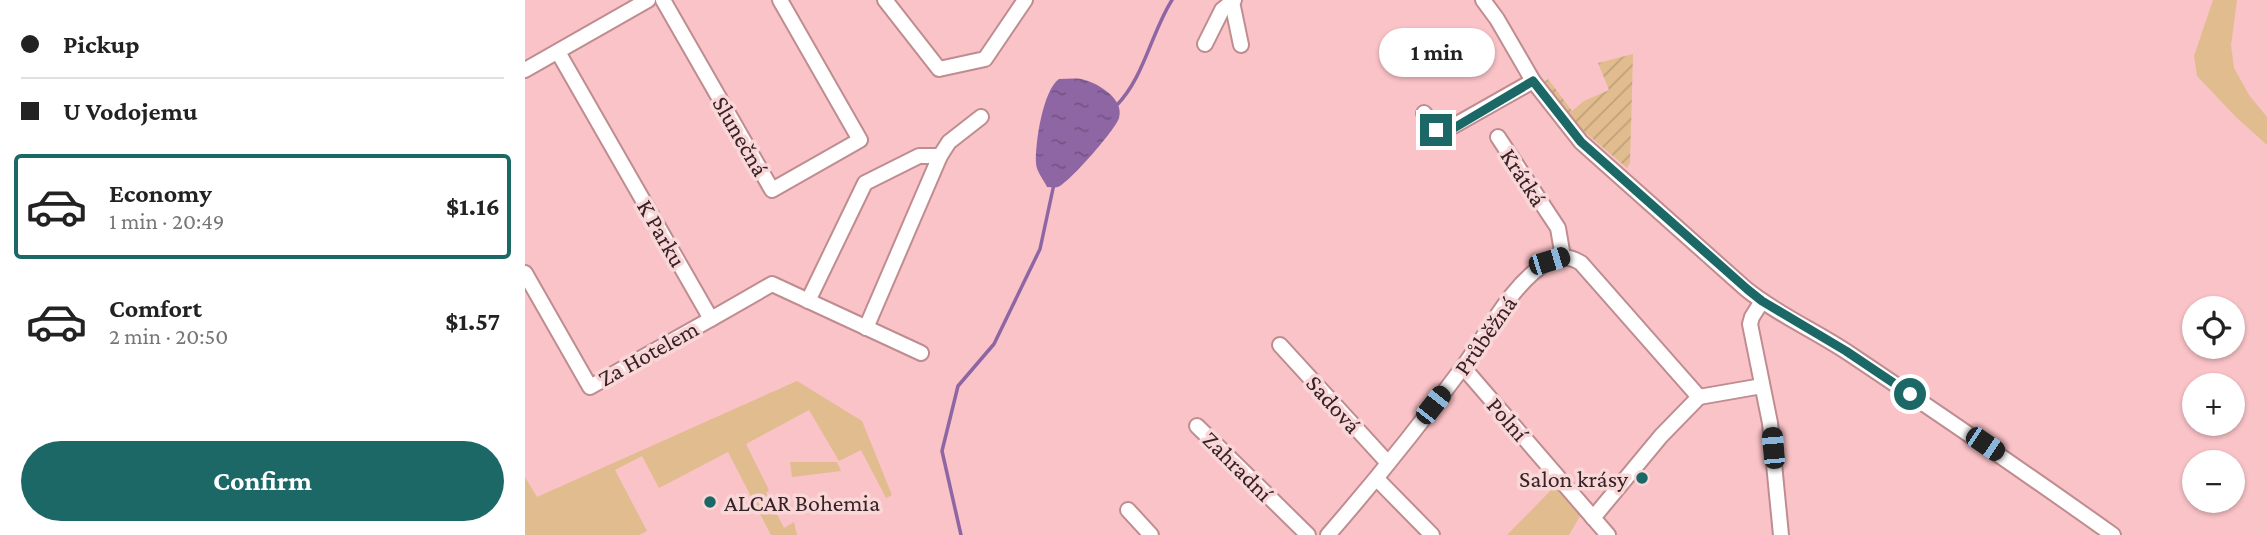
<!DOCTYPE html>
<html lang="en">
<head>
<meta charset="utf-8">
<style>
  :root { --surface:#fff; --page:#f6f6f6; --text:#222; --muted:#767676; --line:#e0e0e0; --accent:#1b6867 }
  body { margin:0; font-family:"Crimson Pro",serif; background:var(--page); color:var(--text); height:100vh; display:flex; flex-direction:column; font-size:26px; white-space:nowrap }
  * { box-sizing:border-box; margin:0 }
  p { font-size:23px; color:var(--muted) }
  .icon { flex:none; width:38px; height:38px; fill:none; stroke:currentColor; stroke-width:2; stroke-linecap:round; stroke-linejoin:round }
  .map { position:relative; flex:1; overflow:hidden }
  .sheet { display:flex; flex-direction:column; background:var(--surface); width:525px }
  .sheet>* { flex:none }
  .top-card { display:grid; align-content:center; height:154px; padding:0 21px; background:var(--surface) }
  .fabs { position:absolute; left:1657px; top:296px; display:grid; gap:14px }
  .fabs a { display:grid; place-items:center; width:63px; height:63px; border-radius:50%; background:var(--surface); box-shadow:0 2px 5px #0004; font-size:35px }
  .end { position:absolute; width:32px; height:32px; margin:-16px; border:9px solid #1b6867; background:#fff; box-shadow:0 0 0 4px #fff }
  .from { border-radius:50% }
  .bubble { position:absolute; height:49px; border-radius:24px; background:var(--surface); box-shadow:0 2px 5px #0004; font-size:23px; font-weight:700; line-height:49px; text-align:center }
  .car { position:absolute; width:21px; height:42px; margin:-21px -10px; border-radius:9px; box-shadow:0 0 5px 2px #0007; background:linear-gradient(#222 24%,#8ab4d8 0 40%,#222 0 76%,#8ab4d8 0 86%,#222 0) }
  .top-card b { display:flex; align-items:center; gap:24px; height:66px; font-size:26px }
  .top-card b+b { border-top:2px solid var(--line) }
  .top-card i { width:18px; height:18px; background:var(--text) }
  ul { padding:0; list-style:none }
  li { display:flex; align-items:center; gap:21px; height:105px; margin:0 14px 10px; padding:0 7px; border:4px solid transparent; border-radius:7px }
  li div { flex:1 }
  li b { display:block; font-size:26px }
  li em { font-style:normal; font-weight:700 }
  li.active { border-color:var(--accent) }
  li>.icon { width:63px; height:63px; stroke-width:1.5 }
  .cta { display:flex; gap:14px; margin-top:auto; padding:14px 21px }
  .cta a { flex:1; height:80px; border-radius:42px; background:var(--accent); color:#fff; font-size:28px; font-weight:700; line-height:80px; text-align:center }
  main { display:flex; flex:1; min-height:0 }
  .map>svg:first-child { display:block }
</style>
</head>
<body>
<main>
<section class="sheet">
<div class="top-card">
<b><i class="from"></i>Pickup</b>
<b><i></i>U Vodojemu</b>
</div>
<ul>
<li class="active"><svg class="icon" aria-label="car" viewBox="0 0 24 24"><path d="M5 17H2v-5l4-1 3-4h7l3 4 3 1v5h-3M9 17h6M6 11h13"/><circle cx="7" cy="17" r="2"/><circle cx="17" cy="17" r="2"/></svg><div><b>Economy</b><p>1 min · 20:49</p></div><em>$1.16</em></li>
<li><svg class="icon" aria-label="car" viewBox="0 0 24 24"><path d="M5 17H2v-5l4-1 3-4h7l3 4 3 1v5h-3M9 17h6M6 11h13"/><circle cx="7" cy="17" r="2"/><circle cx="17" cy="17" r="2"/></svg><div><b>Comfort</b><p>2 min · 20:50</p></div><em>$1.57</em></li>
</ul>
<div class="cta"><a>Confirm</a></div>
</section>
<div class="map">
<svg width="1742" height="535" viewBox="0 0 1742 535">
  <defs>
    <pattern id="garden-furrows" width="10" height="10" patternUnits="userSpaceOnUse" patternTransform="scale(1.75)"><rect width="10" height="10" fill="#e0bc8e"/><path d="M-1 1l2-2M0 10L10 0M9 11l2-2" fill="none" stroke="#c1a17a"/></pattern>
    <pattern id="water-ripples" width="26" height="14" patternUnits="userSpaceOnUse" patternTransform="scale(1.75)"><rect width="26" height="14" fill="#8f66a4"/><path d="M2 4q2-2 4 0t4 0M15 11q2-2 4 0t4 0" fill="none" stroke="#765485"/></pattern>
  </defs>
  <rect width="100%" height="100%" fill="#fac3c7"/>
  <!-- green -->
  <g fill="#e0bc8e">
    <path d="M1688,0H1712L1706,45L1709,68L1724,95L1742,117V145L1711,117L1672,76L1669,56Z"/>
    <path d="M272,381L337,421L367,495L361,498L336,450L314,461L284,410L221,444L244,490L241,493L259,528L269,522L272,535H246L203,452L134,488L117,456L90,470L122,531L114,535H0V477L12,497Z"/>
    <path d="M265,462H312L316,471L267,477Z"/>
    <path d="M1031,485L1055,516L1044,535H982Z"/>
  </g>
  <!-- garden -->
  <path fill="url(#garden-furrows)" d="M1108,54L1105,163L1102,168L1048,122L1018,83L1023,79L1047,111L1059,101L1084,90L1073,63Z"/>
  <!-- water -->
  <path fill="url(#water-ripples)" d="M534,79C541,79 549,78 556,79C571,82 600,98 594,118C591,129 544,183 533,187C530,188 526,187 522,187C519,180 511,171 511,163C510,143 518,90 534,79Z"/>
  <g fill="none" stroke-linecap="round" stroke-linejoin="round">
    <!-- stream -->
    <g stroke="#8f66a4" stroke-width="3.5">
      <path d="M591,106C619,78 626,33 647,0"/>
      <path d="M436,535L417,451L433,386L469,344L515,249L529,184"/>
    </g>
    <defs>
      <g id="minor">
        <path d="M138,0L247,190L335,140L255,0"/>
        <path d="M360,0L414,69L460,59L500,0"/>
        <path d="M958,0L972,19L1008,81L1056,142L1221,289C1253,315 1291,331 1325,354C1413,413 1501,473 1588,535"/>
        <path d="M707,2L716,45"/>
        <path d="M680,44L697,10L709,0"/>
        <path d="M33,52L186,319L247,284L396,353"/>
        <path d="M0,70L123,0"/>
        <path d="M899,113L911,130L916,133L1008,81"/>
        <path d="M973,137L1033,228L1038,257"/>
        <path d="M0,273L65,387L186,319"/>
        <path d="M283,301L340,183L394,156H415"/>
        <path d="M1237,301L1227,317L1225,324L1245,423L1256,535"/>
        <path d="M341,328L415,156L424,142L456,117"/>
        <path d="M755,345L863,463"/>
        <path d="M938,367L1083,535"/>
        <path d="M1174,397L1237,386"/>
        <path d="M672,426L783,535"/>
        <path d="M852,479L907,535"/>
        <path d="M603,510L626,535"/>
        <path d="M1068,518L1136,436L1174,397"/>
        <path d="M803,535C850,481 895,425 938,367C964,332 984,287 1021,263C1033,255 1045,256 1056,263L1174,397"/>
      </g>
    </defs>
    <!-- minor casing -->
    <use href="#minor" stroke="#bf8c90" stroke-width="18"/>
    <!-- minor -->
    <use href="#minor" stroke="#fff" stroke-width="14"/>
  </g>
  <g fill="none" stroke-linecap="round" stroke-linejoin="round">
    <!-- route -->
    <path stroke="#1b6867" stroke-width="9" d="M911,130L916,133L929,128L1008,81L1056,142L1222,289L1237,301L1321,351L1385,394"/>
  </g>
  <!-- markers -->
  <g fill="#1b6867" stroke="#f9d7d9" stroke-width="2.5">
    <circle cx="1117" cy="478" r="7"/>
    <circle cx="185" cy="502" r="7"/>
  </g>
  <g text-anchor="middle" dominant-baseline="central" stroke-width="7" stroke-linejoin="round" paint-order="stroke">
    <!-- street labels -->
    <g font-size="24" fill="#362224" stroke="#f9d7d9">
      <text transform="translate(216 136) rotate(60)">Slunečná</text>
      <text transform="translate(999 177) rotate(57)">Krátká</text>
      <text transform="translate(137 233) rotate(60)">K Parku</text>
      <text transform="translate(960 335) rotate(-55)">Průběžná</text>
      <text transform="translate(123 353) rotate(-29)">Za Hotelem</text>
      <text transform="translate(809 404) rotate(48)">Sadová</text>
      <text transform="translate(983 419) rotate(49)">Polní</text>
      <text transform="translate(713 466) rotate(45)">Zahradní</text>
    </g>
    <!-- poi labels -->
    <g font-size="24" fill="#362224" stroke="#f9d7d9" text-anchor="end">
      <text x="1103" y="478">Salon krásy</text>
      <text x="199" y="502" text-anchor="start">ALCAR Bohemia</text>
    </g>
  </g>
</svg>
<div class="fabs">
<a><svg class="icon" aria-label="locate" viewBox="0 0 24 24"><circle cx="12" cy="12" r="6"/><path d="M12 2v4M12 18v4M2 12h4M18 12h4"/></svg></a>
<a>+</a>
<a>−</a>
</div>
<i class="end from" style="left:1385px;top:394px"></i>
<i class="end" style="left:911px;top:130px"></i>
<div class="bubble" style="left:854px;top:28px;width:116px">1 min</div>
<i class="car" style="left:1024px;top:261px;rotate:73deg"></i>
<i class="car" style="left:908px;top:405px;rotate:38deg"></i>
<i class="car" style="left:1460px;top:444px;rotate:124deg"></i>
<i class="car" style="left:1248px;top:448px;rotate:355deg"></i>
</div>
</main>
</body>
</html>
